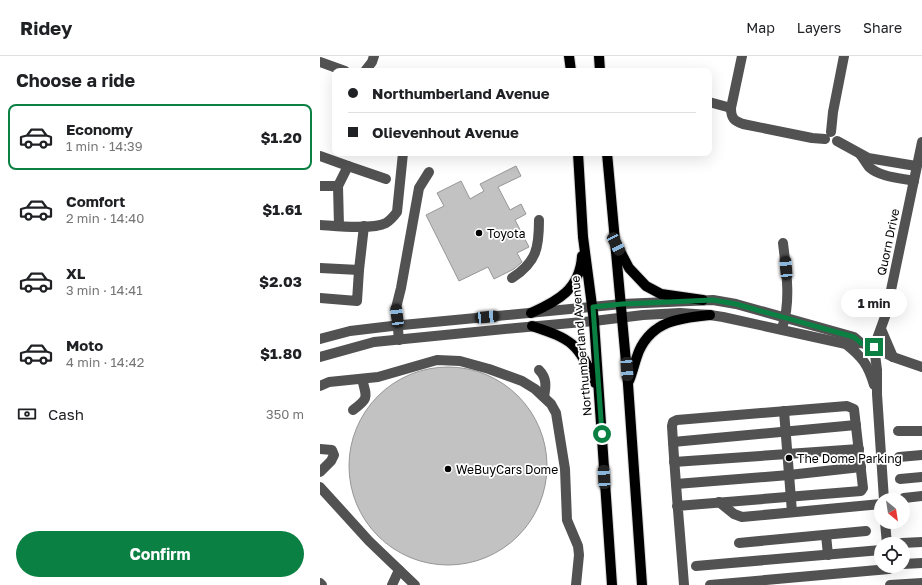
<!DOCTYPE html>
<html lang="en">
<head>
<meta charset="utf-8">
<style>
  :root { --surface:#fff; --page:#f2f2f2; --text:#202124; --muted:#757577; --line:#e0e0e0; --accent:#0b8043 }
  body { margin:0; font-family:"Golos Text",sans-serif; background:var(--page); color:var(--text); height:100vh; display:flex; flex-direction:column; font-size:15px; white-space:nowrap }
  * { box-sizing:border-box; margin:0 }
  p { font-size:13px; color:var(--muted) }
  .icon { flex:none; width:22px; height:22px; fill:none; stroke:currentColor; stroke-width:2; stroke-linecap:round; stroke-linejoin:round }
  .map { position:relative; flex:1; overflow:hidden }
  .drawer { display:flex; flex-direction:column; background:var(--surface); width:320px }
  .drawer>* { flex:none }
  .top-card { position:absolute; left:12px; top:12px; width:380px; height:88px; border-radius:8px; box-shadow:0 4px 16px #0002; display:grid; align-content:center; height:88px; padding:0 16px; background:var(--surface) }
  .needle { width:26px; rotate:150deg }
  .tools { position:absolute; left:554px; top:437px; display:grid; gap:8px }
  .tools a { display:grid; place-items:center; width:36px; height:36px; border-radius:50%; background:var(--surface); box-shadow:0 4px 16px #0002; font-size:20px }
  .end { position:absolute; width:18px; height:18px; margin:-9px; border:5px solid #0b8043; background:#fff; box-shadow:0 0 0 2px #fff }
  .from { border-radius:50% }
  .bubble { position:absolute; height:28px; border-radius:14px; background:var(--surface); box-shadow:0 4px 16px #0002; font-size:13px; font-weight:700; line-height:28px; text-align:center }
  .car { position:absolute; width:12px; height:24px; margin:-12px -6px; border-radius:5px; box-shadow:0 0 3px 1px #0007; background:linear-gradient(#222 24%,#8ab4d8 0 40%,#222 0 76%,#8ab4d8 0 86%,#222 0) }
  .top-card b { display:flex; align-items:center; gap:14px; height:38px; font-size:15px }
  .top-card b+b { border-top:1px solid var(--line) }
  .top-card i { width:10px; height:10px; background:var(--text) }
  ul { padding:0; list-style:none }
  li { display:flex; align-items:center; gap:12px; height:66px; margin:0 8px 6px; padding:0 8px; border:2px solid transparent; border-radius:8px }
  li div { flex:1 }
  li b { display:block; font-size:15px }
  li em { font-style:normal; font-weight:700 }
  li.selected { border-color:var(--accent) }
  li>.icon { width:36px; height:36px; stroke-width:1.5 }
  h2 { padding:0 16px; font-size:18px; line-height:48px }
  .pay { display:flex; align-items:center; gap:10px; height:44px; padding:0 16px; font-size:15px }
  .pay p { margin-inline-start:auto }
  .button { display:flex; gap:8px; margin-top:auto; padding:8px 16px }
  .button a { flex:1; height:46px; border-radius:24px; background:var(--accent); color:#fff; font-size:16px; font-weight:700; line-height:46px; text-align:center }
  header { display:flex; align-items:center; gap:24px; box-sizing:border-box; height:56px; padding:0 20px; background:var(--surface); border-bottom:1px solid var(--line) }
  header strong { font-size:19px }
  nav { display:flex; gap:22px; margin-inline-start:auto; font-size:14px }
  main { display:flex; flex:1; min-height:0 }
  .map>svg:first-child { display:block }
</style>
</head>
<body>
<header>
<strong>Ridey</strong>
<nav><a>Map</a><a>Layers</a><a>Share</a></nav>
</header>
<main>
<section class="drawer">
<h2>Choose a ride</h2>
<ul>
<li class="selected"><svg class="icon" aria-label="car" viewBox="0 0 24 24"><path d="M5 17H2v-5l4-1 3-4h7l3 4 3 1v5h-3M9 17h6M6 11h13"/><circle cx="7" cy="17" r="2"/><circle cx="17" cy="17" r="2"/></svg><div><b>Economy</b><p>1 min · 14:39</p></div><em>$1.20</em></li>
<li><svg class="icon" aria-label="car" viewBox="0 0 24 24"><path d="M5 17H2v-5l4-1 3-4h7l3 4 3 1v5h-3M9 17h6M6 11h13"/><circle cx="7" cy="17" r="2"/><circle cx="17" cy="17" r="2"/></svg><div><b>Comfort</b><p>2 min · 14:40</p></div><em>$1.61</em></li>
<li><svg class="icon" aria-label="car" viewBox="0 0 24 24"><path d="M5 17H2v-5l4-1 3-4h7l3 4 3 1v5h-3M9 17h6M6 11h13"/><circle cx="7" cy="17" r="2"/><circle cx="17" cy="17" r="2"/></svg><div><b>XL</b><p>3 min · 14:41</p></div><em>$2.03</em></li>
<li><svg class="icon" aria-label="car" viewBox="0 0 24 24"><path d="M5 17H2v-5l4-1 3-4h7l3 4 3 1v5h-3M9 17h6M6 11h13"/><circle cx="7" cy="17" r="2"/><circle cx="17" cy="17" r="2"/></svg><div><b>Moto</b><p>4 min · 14:42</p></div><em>$1.80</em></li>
</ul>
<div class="pay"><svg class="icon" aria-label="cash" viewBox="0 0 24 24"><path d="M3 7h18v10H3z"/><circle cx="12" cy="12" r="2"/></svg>Cash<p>350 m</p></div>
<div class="button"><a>Confirm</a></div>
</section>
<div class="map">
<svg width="602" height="529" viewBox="0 0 602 529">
  <rect width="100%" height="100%" fill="#fff"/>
  <!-- building -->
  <g fill="#c2c2c2" stroke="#969696">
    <path d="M196,110L201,120L178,131L190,154L201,148L206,158L195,164L209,191L197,197L202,206L194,213L174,223L168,211L139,225L106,159L124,150L117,137L141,125L150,143L164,135L160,128Z"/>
    <circle cx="128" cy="410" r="99"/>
  </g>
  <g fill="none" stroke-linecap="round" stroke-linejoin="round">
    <defs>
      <g id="major">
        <path d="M249,0L251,15"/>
        <path d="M279,0L280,15"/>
        <path d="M258,97L263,181L274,265L292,529"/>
        <path d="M287,97L308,328L322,529"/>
        <path d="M299,193L309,212L326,230L341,238L383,244"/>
        <path d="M211,257C238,245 260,233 262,200"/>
        <path d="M212,270C251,283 259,287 275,327"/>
        <path d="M309,325C313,315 315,305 319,295C333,264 361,262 390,259"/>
      </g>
    </defs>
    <!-- major casing -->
    <use href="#major" stroke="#dbdbdb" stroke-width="12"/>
    <!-- minor -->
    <g stroke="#525252" stroke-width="10">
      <path d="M422,0L411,52C411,62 414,65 423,68L492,82L505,83"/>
      <path d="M0,6L25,15"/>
      <path d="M45,15L52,6L54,0"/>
      <path d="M389,46L411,52"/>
      <path d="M511,76L513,56L524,0"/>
      <path d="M517,85L548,102L596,110"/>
      <path d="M540,98C543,102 546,107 549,111C560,121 580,122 594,125"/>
      <path d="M0,100L28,110"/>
      <path d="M0,130H18L19,170"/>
      <path d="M18,130L28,110L66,123"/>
      <path d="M0,169C16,170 52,174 66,167C71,164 74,160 77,156L83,97"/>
      <path d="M463,187C466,213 471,243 463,269"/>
      <path d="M0,212L39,214L44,170"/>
      <path d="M192,222C217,206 219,191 219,164"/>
      <path d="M0,242L37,245L39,214"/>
      <path d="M561,273L573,301"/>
      <path d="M0,283L30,275L72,270L302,248L393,244L416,248L534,281L541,287"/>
      <path d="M79,284L76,252L81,232L99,132L109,116"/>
      <path d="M526,288C542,301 548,308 554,329"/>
      <path d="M0,301L54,286L196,272L274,265L323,259L360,257L390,259L403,261L526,288L541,287L554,291L573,301L602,311"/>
      <path d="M219,314C227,322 226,330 224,341"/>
      <path d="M0,330L9,326L58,321L117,304L140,305L169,313L202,325L215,333L231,348L236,357L245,413L247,464L258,490L259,499L256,529"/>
      <path d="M33,354C49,342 47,342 42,323"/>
      <path d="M464,355L472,456"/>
      <path d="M578,375H602"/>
      <path d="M353,386L536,369"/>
      <path d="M0,393L12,394L14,399L11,405L0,416"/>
      <path d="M579,401L602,399"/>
      <path d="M354,406L539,393"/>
      <path d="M580,423L602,421"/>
      <path d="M356,428L469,419L541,411"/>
      <path d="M0,431L49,485L95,529"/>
      <path d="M584,442L602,440"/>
      <path d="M564,444L557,338V314L554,291L566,258L602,86"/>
      <path d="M399,446L414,458L422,461L561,448"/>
      <path d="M357,450L541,435L543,432L534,353L527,350L357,364L353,366L352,370C355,423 360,476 364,529"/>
      <path d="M565,466L567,488"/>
      <path d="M506,479L508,499"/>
      <path d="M419,487L546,475"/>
      <path d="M582,487L602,486"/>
      <path d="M583,508L602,507"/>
      <path d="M376,510L561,494"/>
      <path d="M0,527L2,529"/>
      <path d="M72,529L79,514"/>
      <path d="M390,529L569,513"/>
      <path d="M570,529L602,527"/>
    </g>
    <!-- major -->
    <use href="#major" stroke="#000" stroke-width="10"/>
  </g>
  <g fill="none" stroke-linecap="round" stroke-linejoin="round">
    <!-- route -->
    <path stroke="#0b8043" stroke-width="5" d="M282,378L273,251L302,248L393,244L416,248L534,281L541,287L554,291"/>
  </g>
  <!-- markers -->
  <g fill="#000" stroke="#fff" stroke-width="1.5">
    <circle cx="159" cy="177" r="4"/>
    <circle cx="469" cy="402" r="4"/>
    <circle cx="128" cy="413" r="4"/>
  </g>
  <g text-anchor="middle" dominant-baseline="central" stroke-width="3.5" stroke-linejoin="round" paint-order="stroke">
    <!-- poi labels -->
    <g font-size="12" fill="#000" stroke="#fff" text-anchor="start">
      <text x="167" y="177">Toyota</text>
      <text x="477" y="402">The Dome Parking</text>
      <text x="136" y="413">WeBuyCars Dome</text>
    </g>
    <!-- street labels -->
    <g font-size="12" fill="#000" stroke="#fff">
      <text transform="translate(568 186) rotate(-78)">Quorn Drive</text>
      <text transform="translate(261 290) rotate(-95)">Northumberland Avenue</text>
    </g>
  </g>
</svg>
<div class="tools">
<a><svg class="needle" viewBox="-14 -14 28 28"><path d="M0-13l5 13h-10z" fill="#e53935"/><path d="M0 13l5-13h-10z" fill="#757577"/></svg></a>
<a><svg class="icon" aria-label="locate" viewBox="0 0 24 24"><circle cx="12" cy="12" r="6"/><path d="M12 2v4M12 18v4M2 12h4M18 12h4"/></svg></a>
</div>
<i class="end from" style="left:282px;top:378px"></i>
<i class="end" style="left:554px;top:291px"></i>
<div class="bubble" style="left:521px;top:233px;width:66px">1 min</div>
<i class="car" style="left:296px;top:188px;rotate:153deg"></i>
<i class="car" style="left:466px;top:212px;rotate:355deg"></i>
<i class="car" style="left:77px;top:260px;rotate:353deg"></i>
<i class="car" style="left:167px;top:261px;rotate:85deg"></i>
<i class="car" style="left:307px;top:313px;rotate:176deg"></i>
<i class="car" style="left:284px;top:421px;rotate:357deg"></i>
<div class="top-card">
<b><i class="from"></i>Northumberland Avenue</b>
<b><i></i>Olievenhout Avenue</b>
</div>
</div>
</main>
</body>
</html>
